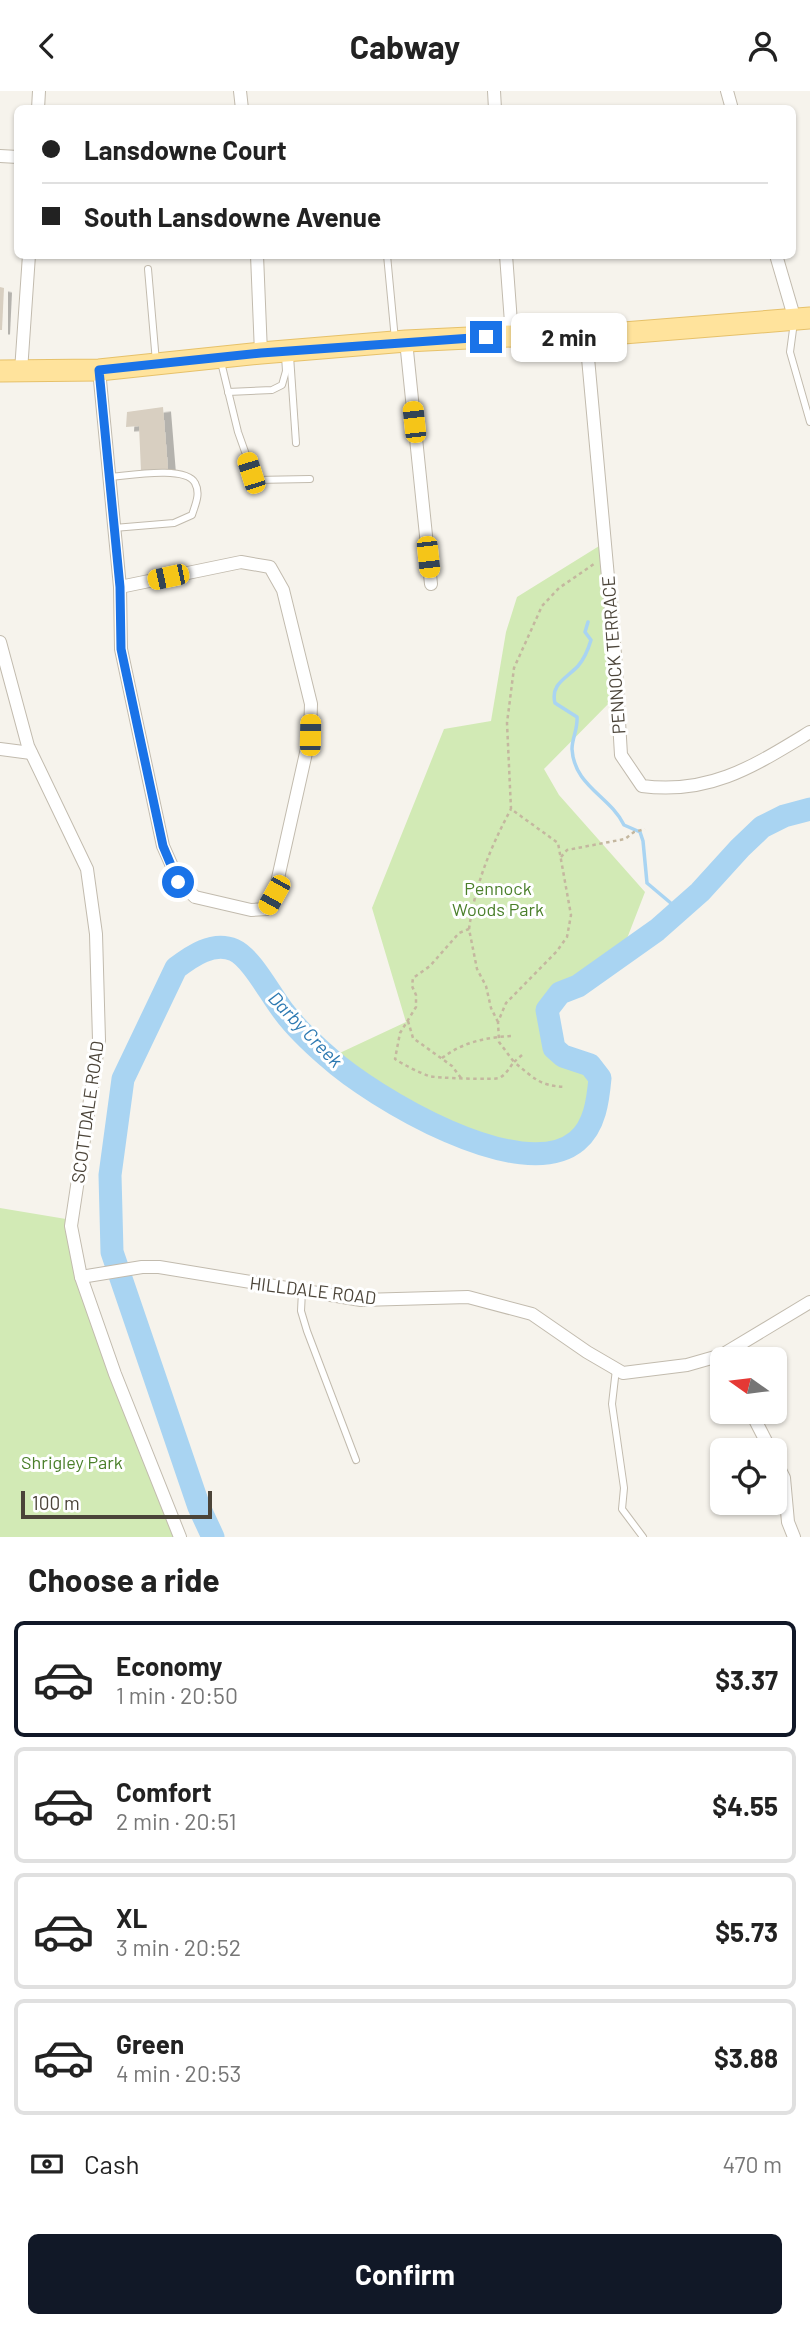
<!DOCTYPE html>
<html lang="en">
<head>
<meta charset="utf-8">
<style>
  :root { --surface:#fff; --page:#f2f2f2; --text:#222; --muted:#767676; --line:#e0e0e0; --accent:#111827 }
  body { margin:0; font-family:Barlow,sans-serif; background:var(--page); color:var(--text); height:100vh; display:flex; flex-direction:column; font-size:26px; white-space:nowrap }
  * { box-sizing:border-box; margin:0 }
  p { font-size:23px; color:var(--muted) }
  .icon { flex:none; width:38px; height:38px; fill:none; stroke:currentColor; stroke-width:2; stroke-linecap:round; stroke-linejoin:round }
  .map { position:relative; height:1446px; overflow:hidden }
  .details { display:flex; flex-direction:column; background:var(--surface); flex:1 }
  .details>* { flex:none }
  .top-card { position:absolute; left:14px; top:14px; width:782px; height:154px; border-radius:10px; box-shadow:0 2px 5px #0004; display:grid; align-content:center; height:154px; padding:0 28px; background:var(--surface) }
  .needle { width:46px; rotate:284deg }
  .buttons { position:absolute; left:710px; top:1256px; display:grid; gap:14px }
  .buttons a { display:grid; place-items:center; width:77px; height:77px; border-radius:10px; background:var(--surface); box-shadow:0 2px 5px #0004; font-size:35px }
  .scale { position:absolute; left:21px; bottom:18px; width:191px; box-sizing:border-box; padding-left:7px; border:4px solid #4b4439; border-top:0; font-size:19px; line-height:24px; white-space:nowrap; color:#4b4439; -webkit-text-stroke:5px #fff; paint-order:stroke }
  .end { position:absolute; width:32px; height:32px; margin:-16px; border:9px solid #1a73e8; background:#fff; box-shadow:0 0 0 4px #fff }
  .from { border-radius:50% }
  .bubble { position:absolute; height:49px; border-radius:10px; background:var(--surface); box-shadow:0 2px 5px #0004; font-size:23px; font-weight:700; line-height:49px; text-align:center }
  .car { position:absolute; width:21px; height:42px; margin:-21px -10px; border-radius:9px; box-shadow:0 0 5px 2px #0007; background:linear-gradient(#f5c518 24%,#345 0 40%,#f5c518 0 76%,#345 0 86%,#f5c518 0) }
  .top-card b { display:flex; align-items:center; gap:24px; height:66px; font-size:26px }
  .top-card b+b { border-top:2px solid var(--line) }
  .top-card i { width:18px; height:18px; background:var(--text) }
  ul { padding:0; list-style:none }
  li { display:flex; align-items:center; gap:21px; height:116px; margin:0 14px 10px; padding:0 14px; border:4px solid var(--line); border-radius:10px }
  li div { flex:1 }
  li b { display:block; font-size:26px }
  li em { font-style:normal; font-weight:700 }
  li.active { border-color:var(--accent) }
  li>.icon { width:63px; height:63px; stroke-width:1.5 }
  h2 { padding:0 28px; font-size:32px; line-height:84px }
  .pay { display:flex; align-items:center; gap:18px; height:77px; padding:0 28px; font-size:26px }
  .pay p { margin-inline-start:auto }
  .action { display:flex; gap:14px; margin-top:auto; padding:14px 28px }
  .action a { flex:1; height:80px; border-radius:10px; background:var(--accent); color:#fff; font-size:28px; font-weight:700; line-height:80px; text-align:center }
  header { display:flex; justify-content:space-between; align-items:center; height:91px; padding:0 28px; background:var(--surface); font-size:32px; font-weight:700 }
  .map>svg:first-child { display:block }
</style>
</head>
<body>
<header><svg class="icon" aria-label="back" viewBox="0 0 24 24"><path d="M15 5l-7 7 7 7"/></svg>Cabway<svg class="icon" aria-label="person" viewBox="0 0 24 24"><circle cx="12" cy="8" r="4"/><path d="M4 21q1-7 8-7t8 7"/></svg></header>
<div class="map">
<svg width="810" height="1446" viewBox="0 0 810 1446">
  <defs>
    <filter id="shadow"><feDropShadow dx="8" dy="4.5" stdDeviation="0" flood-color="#0004"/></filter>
  </defs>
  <rect width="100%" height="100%" fill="#f6f3ec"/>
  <!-- green -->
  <g fill="#d2eab5">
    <path d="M604,452L617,604L544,678L559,704L645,801L621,863L578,895L560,902L547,919L554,957L563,965L590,974L600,987C598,1002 597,1020 590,1034C557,1097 433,1038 390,1012C369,999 349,982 329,967L406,931L372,817L444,638L491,630L506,541L517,506Z"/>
    <path d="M0,1117L72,1129L81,1186L180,1446H0Z"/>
  </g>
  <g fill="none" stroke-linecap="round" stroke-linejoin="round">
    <!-- stream -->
    <path stroke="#a9d4f2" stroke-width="3.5" d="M588,531L585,541L591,549C588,559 585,567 578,575C567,587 550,593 555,612L577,626C578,638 572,647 572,658C574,695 610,705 624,734L640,741L643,750L647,792L679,819"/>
    <!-- river -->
    <path stroke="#a9d4f2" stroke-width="23" d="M213,1446L199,1416L112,1161L110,1084L123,988L176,877C192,865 213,850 234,859C252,867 271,905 284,921C296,937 313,953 328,966C372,1006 522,1096 577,1050C595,1035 598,1009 600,987L590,974L563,965L554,957L547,919L560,902L578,895L657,839L700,801L740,757L762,736L784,725L810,718"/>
  </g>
  <!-- building -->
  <g fill="#d8cfc1" filter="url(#shadow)">
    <path d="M0,196L4,197L2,239H0Z"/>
    <path d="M163,316L168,378L141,380L139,335L126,336L127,321Z"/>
  </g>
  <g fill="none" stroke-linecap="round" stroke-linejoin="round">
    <defs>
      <g id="lane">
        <path d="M387,164L395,249"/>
        <path d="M148,178L156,271"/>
        <path d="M794,231L790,261L810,331"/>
        <path d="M290,265L296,352"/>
        <path d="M221,271L238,341L255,389L310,388"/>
        <path d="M228,301L272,299L282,294L286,280L285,265"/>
        <path d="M109,386C126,385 186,374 195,392C201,403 195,414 192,424L174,432L114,437"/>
        <path d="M302,1200L301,1220L307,1240L356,1369"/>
        <path d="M616,1278L612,1313L624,1397L622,1418L643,1446"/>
      </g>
      <g id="street">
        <path d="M240,0L242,18"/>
        <path d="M494,0L495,18"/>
        <path d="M727,0L732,18"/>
        <path d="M38,18L39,0"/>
        <path d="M0,65L18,66"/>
        <path d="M257,164L261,262"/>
        <path d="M506,164L512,245"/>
        <path d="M776,164L795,229"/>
        <path d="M586,245L615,563L621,664L642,695C710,704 754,675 810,641"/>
        <path d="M406,250L431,493"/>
        <path d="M99,279L120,496L121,558L163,755L179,791L195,806L251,819L267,818L274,805L310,644L311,613L283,499L270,476L241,471L120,496"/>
        <path d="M21,280L29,164"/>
        <path d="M0,551L28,655L87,778L96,843L99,949L71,1135L81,1186L115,1283L180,1446"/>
        <path d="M0,658L31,662"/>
        <path d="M81,1186L142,1176H159L361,1209L468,1206L532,1223L587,1261L623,1282L687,1274L722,1264L810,1211"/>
        <path d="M751,1321L771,1360"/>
        <path d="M775,1369L784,1387L788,1431L794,1446"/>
      </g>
      <path id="primary" d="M0,280L99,279L261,262L406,250L512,245H586L810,227"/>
    </defs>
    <!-- lane casing -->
    <use href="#lane" stroke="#c2bbae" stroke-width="8"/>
    <!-- street casing -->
    <use href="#street" stroke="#c2bbae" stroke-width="14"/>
    <!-- primary casing -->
    <use href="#primary" stroke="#e6c16a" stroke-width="23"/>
    <!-- path -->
    <g stroke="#c4b79f" stroke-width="2.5" stroke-dasharray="3.5 3.5" stroke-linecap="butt">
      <path d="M561,766L567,759L625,748L634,741L645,738"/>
      <path d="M469,838C475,794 490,757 511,718"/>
      <path d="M408,930L413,947L452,975L461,987"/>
      <path d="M498,931L491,917L486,895L477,878L469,838L459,842L430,875L413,887L412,895L416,904V916L400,942L395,968C404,974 418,981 429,985C434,987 496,989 499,987C506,984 509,977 514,971L499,951L498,931L506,912L557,860L567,846L571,824L558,752L511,718L507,632L514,577L542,515L559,497L594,473"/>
      <path d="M522,964L514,971C534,987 539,995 566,996"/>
      <path d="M442,967C463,951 487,946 513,945"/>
    </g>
    <!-- lane -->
    <use href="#lane" stroke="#fff" stroke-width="6"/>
    <!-- street -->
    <use href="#street" stroke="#fff" stroke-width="12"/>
    <!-- primary -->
    <use href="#primary" stroke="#ffe39c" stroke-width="21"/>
  </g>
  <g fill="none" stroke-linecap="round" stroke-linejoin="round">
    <!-- route -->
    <path stroke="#1a73e8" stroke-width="9" d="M178,791L163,755L121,558L120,496L99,279L261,262L486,246"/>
  </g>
  <g text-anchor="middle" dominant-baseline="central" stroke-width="6" stroke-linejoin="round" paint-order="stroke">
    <!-- street labels -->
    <g font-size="18" fill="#4b4439" stroke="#fff">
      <text transform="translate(613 564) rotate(-94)">PENNOCK TERRACE</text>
      <text transform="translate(87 1021) rotate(-82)">SCOTTDALE ROAD</text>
      <text transform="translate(313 1199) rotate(7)">HILLDALE ROAD</text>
    </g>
    <!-- park labels -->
    <g font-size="18" fill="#4a7f2a" stroke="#fff">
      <text x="498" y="797">Pennock<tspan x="498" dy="21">Woods Park</tspan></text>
      <text x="72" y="1371">Shrigley Park</text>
    </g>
    <!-- water labels -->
    <g font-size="19" font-style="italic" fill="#2e7ab2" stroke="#fff">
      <text transform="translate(306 938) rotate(46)">Darby Creek</text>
    </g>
  </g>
</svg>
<div class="buttons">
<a><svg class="needle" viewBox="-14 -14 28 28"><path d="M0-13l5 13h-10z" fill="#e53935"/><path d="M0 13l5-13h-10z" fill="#767676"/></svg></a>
<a><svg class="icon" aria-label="locate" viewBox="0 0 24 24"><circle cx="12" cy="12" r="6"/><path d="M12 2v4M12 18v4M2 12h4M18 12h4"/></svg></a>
</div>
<div class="scale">100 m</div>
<i class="end from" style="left:178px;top:791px"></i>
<i class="end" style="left:486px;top:246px"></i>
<div class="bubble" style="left:511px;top:222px;width:116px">2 min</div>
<i class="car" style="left:414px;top:331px;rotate:354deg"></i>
<i class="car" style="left:251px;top:382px;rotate:342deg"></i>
<i class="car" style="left:428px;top:466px;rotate:174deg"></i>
<i class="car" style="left:168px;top:486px;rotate:258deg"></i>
<i class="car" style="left:310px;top:644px;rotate:1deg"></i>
<i class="car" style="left:274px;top:804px;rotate:209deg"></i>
<div class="top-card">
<b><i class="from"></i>Lansdowne Court</b>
<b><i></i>South Lansdowne Avenue</b>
</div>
</div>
<section class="details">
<h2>Choose a ride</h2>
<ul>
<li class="active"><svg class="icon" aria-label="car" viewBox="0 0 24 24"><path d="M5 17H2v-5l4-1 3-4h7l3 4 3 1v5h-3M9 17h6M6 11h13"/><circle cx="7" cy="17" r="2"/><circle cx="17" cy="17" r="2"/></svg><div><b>Economy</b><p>1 min · 20:50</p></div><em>$3.37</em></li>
<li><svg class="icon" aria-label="car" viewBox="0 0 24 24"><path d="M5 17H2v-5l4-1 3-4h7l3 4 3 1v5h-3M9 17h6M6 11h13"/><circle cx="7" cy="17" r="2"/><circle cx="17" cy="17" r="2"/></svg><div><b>Comfort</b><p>2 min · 20:51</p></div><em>$4.55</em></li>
<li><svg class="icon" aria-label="car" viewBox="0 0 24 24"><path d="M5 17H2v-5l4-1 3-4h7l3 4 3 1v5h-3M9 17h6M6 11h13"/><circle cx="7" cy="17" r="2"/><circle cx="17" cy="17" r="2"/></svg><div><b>XL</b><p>3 min · 20:52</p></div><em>$5.73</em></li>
<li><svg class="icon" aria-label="car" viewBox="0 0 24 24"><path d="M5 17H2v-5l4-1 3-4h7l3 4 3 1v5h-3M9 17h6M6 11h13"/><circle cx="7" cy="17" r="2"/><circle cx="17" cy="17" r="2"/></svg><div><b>Green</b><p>4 min · 20:53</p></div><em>$3.88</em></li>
</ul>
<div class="pay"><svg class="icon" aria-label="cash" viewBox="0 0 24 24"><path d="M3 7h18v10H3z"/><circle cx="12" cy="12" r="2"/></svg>Cash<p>470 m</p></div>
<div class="action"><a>Confirm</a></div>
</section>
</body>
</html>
